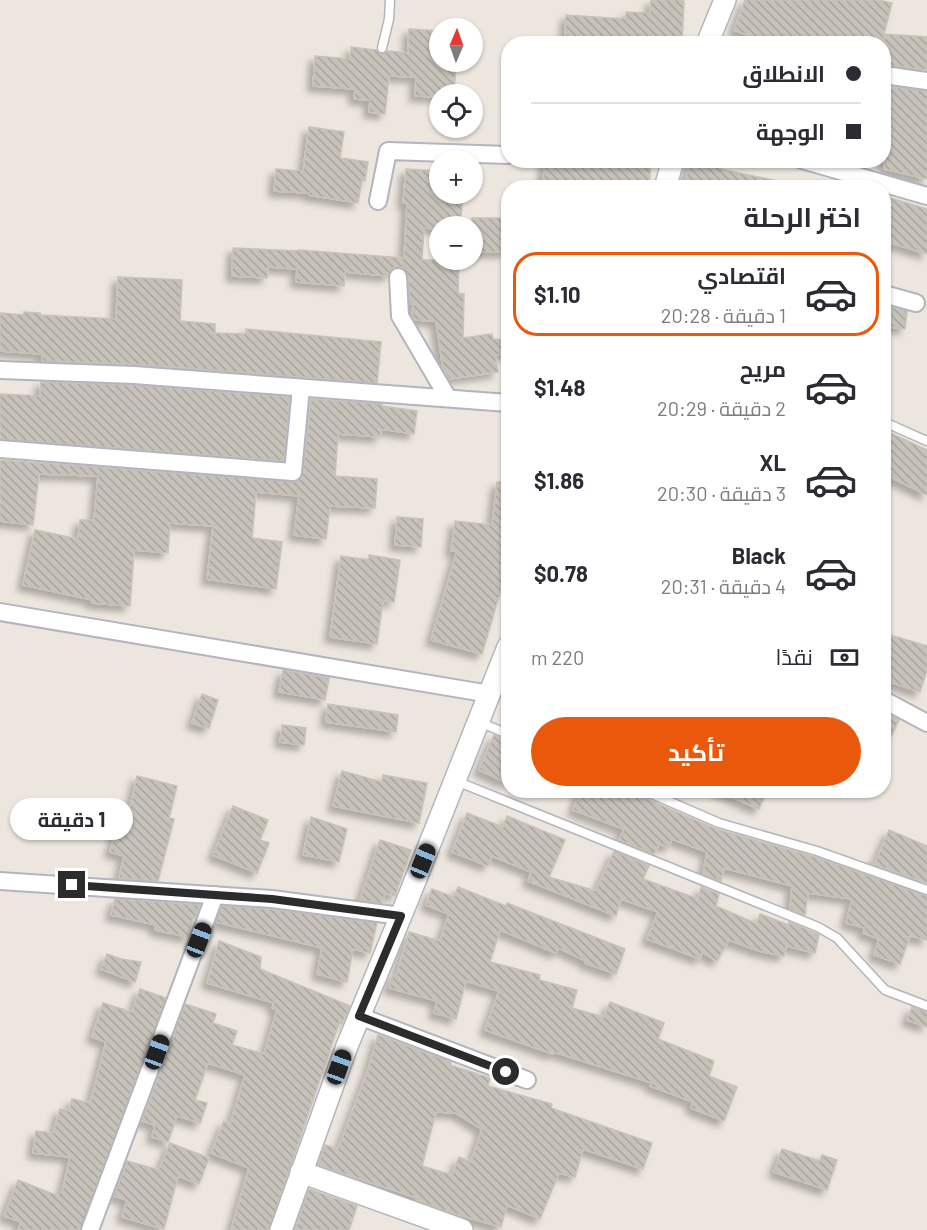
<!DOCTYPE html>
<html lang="ar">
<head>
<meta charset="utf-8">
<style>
  :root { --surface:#fff; --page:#f7f7f7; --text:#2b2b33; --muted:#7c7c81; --line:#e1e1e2; --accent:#ea580c }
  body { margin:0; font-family:Barlow,Cairo,sans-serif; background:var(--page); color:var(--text); direction:rtl; height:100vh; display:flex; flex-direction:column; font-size:22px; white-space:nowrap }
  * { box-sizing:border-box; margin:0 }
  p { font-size:20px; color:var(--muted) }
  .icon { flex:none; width:33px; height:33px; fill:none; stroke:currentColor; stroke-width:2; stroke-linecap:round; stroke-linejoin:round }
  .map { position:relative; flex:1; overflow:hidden; direction:ltr }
  .sheet { position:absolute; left:501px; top:180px; width:390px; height:618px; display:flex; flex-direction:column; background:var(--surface); border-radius:24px; box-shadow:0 2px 4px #0004; direction:rtl }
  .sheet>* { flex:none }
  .banner { position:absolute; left:501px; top:36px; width:390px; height:132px; border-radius:24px; box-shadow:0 2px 4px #0004; direction:rtl; display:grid; align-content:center; height:132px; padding:0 30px; background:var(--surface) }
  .needle { width:39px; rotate:2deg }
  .fabs { position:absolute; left:429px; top:18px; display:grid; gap:12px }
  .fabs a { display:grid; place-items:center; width:54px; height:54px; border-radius:50%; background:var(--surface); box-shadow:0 2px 4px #0004; font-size:30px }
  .end { position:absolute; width:27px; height:27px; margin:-14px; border:8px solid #2c2c2c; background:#fff; box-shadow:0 0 0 3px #fff }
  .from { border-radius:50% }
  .bubble { position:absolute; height:42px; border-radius:21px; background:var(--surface); box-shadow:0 2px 4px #0004; font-size:20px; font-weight:700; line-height:42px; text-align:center; direction:rtl }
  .car { position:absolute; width:18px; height:36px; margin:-18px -9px; border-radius:8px; box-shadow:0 0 4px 2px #0007; background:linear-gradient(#222 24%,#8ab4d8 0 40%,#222 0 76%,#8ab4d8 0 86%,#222 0) }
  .banner b { display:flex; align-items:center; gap:21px; height:57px; font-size:22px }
  .banner b+b { border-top:2px solid var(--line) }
  .banner i { width:15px; height:15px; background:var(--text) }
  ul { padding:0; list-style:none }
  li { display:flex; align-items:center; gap:18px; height:84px; margin:0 12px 9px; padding:0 18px; border:3px solid transparent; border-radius:24px }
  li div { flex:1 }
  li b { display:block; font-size:22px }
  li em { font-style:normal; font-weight:700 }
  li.on { border-color:var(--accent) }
  li>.icon { width:54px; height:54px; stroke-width:1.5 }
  h2 { padding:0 30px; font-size:27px; line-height:72px }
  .pay { display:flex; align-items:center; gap:15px; height:66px; padding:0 30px; font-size:22px }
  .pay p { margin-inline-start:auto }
  .action { display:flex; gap:12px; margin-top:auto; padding:12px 30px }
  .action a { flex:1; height:69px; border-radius:36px; background:var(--accent); color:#fff; font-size:24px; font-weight:700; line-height:69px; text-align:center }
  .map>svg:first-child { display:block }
</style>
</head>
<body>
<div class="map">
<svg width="927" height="1230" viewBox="0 0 927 1230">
  <defs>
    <pattern id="building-back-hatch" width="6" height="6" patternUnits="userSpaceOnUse" patternTransform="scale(1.5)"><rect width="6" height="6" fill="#c6c1b9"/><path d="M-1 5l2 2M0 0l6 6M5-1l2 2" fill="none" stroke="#aaa69f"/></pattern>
    <filter id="shadow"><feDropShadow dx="-5.5" dy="5.5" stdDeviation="3" flood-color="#0004"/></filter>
  </defs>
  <rect width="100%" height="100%" fill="#ede6de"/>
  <!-- building -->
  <g fill="url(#building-back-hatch)" stroke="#c9c2b7" stroke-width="1.5" fill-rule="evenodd" filter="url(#shadow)">
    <path d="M651,0H684L682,44H565L566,15L626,19V12L650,13Z"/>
    <path d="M745,0H879L892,3L884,34L927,37V70L884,65V36L882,44H771L734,30Z"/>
    <path d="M409,29L440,31V62H456L454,94H440V97L415,96L416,77L389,76L385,114L369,112L370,100L354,99L355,89L313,86L315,56L350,59L351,47L376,50L381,54L388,51L408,53Z"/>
    <path d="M884,86L927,91V179L884,169Z"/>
    <path d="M309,127L344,132L340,158L368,162L365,181L362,180L358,203L309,195V193L274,191L276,169L303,171Z"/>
    <path d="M545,160H651L649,188H559L560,182L543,181Z"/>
    <path d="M691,160H721L720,169L778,181L777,188H683Z"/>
    <path d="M406,169L440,171V194H463L460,226H440V229L424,228L422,260H459L458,293L464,294L463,338L492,334L493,339L508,340V355H495L498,372L449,379L443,369L436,321L415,320L412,316L413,304H410L408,276L402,267L393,268L388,276L345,272L344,286L296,282L297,269L268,267L267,278L232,276L233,248L299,251V250L404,258L407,203H403Z"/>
    <path d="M884,196L927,209V254L884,241Z"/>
    <path d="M472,218H507L508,252H472Z"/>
    <path d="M118,277L182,280L180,321L215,324V333L246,334V329L381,342L377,383L134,364L42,361V354L0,351V313L24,315V312L40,313V315L116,319Z"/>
    <path d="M884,305L907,311L905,329L884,326Z"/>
    <path d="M41,382L133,385L290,397L284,461L0,439V394L40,396Z"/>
    <path d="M311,399L382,404V406L417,411L414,434L381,429L380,437L338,434L335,476L377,479L375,508L330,506L326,539L294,535L299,496L256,492L252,538L282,542L276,589L207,579L213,526L170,523L168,553L134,550L130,606L92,603L93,600L23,585L35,530L78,539L80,520H94L98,476L39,474L33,525L0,521V460L297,482L303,473Z"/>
    <path d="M884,430L927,450V495L884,474Z"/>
    <path d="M497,482H508V573L506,572L482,654L431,640L457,551H451L455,521L492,525Z"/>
    <path d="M397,517L423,519L421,547L395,545Z"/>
    <path d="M369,555L400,560L394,602L383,600L377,644L330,637L341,556L369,560Z"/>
    <path d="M887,634L927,646V670L920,692L884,680V645Z"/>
    <path d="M283,670L329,678L325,700L279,692Z"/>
    <path d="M202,694L218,700L209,728L192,723Z"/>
    <path d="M328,704L398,715L396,732L326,722Z"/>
    <path d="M884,712L899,720L884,751Z"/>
    <path d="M282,725L306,728L304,745L280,742Z"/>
    <path d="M494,735L508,740V783L479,770Z"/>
    <path d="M342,771L382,782L383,775L427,783L419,823L333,806Z"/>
    <path d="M137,776L177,786L169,818L174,819L158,881L119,878L124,856L110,852L120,815L128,817Z"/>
    <path d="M580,790H637L640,796L716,829L815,857L927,896V940L910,936L900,964L874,955L879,939L863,933L865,928L846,923L852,899L808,893L805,915L790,909L792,886L724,868L721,881L703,874L707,852L672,839L669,847L659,844L654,854L619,840L624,829L573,810Z"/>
    <path d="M716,790H767L759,809Z"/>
    <path d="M233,806L268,820L260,840L269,843L257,873L213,855Z"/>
    <path d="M467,813L503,827L507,816L565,840L549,877L596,891L614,851L649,866L643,879L698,899L701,887L719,894L716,906L757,924L760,914L789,925V922L815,933L819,935L815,953L786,946L784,956L759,951L729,940L717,961L702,952L700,959L647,939L658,912L621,899L616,916L528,881L531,872L492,856L488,866L452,852Z"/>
    <path d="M311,817L347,829L339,862L303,855Z"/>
    <path d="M889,830L927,846V883L868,862L875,863Z"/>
    <path d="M380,840L411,850L395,896L385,893L382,903L360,900Z"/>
    <path d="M458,887L506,906L507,903L625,949L616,974L585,963L586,961L559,948L556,953L500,930L490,962L540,975L539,980L577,990L572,1008L604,1017L610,1002L664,1023L658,1039L714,1061L709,1076L737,1087L724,1121L691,1108L693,1102L650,1086L652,1083L554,1052L553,1054L485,1030L499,991L466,981L456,1019L434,1013L437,1001L389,988L393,975L396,976L409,932L440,941L449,914L426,905L432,889L454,897Z"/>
    <path d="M115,899L200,905L195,918H193L188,937L155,930L156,925L111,915Z"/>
    <path d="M222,906L271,909L377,923L370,953L353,949L347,982L317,974L322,948L216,922Z"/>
    <path d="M219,941L261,957L260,969L350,1006L342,1024L339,1023L269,1230H231L249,1168L211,1153L224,1121L230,1124L245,1075L208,1063L195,1100L207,1103L200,1123L177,1116L168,1142L152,1137L155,1125L142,1121L185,1004L216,1014L213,1023L237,1031L232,1045L264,1054L277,1010L272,1008L274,1003L207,983Z"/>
    <path d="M107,954L121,959L141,962L135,982L101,969Z"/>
    <path d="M140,989L166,998L80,1230H18L21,1222L4,1216L18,1180L58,1196V1192H62L70,1157L33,1153L36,1131L53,1133L60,1109L69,1111L72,1099L90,1103L106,1042L92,1037L103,1003L132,1012Z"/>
    <path d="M912,1007L927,1012V1027L907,1020Z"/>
    <path d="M378,1035L451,1062L450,1065L490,1078L488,1086L552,1104L551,1108L652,1143L643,1169L583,1149L575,1177L559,1173L540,1219L507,1205L501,1227L446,1211L416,1200L417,1198L318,1165L325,1145L338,1149L368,1070ZM436,1112L456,1113L482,1129L471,1162L459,1157L452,1175L422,1166Z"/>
    <path d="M170,1143L209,1158L199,1184L178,1176L164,1229L122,1217L127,1200L114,1196L127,1161L159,1170Z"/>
    <path d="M782,1149L820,1161L822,1155L837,1160L827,1190L774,1172Z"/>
    <path d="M309,1189L357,1206L349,1230H295Z"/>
  </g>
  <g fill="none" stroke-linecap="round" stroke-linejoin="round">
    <defs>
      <g id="service">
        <path d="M382,48L389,19L390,0"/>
        <path d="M884,422L927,441"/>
        <path d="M479,722L508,734"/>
        <path d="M456,781L818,927L837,938L885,990L927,1006"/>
        <path d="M643,790L719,823L817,851L927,890"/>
      </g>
      <g id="minor">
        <path d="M884,75L927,81"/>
        <path d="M802,160L927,196"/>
        <path d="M378,201L388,151L508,155"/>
        <path d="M398,277L400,316L448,398"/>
        <path d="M884,294L916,303"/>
        <path d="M0,370L134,375L508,403"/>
        <path d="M0,449L293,472L301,388"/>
        <path d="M0,612L490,694"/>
        <path d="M884,700L927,723"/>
        <path d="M0,881L272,899L401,916"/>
        <path d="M359,1016L527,1080"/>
        <path d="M90,1230L215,895"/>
      </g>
      <g id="tertiary">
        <path d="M707,44L725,0"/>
        <path d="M665,188L673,160"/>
        <path d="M301,1172L462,1230"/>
        <path d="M281,1230L347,1046L407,901L508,647"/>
      </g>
    </defs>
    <!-- service casing -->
    <use href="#service" stroke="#b2b5bf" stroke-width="11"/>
    <!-- minor casing -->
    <use href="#minor" stroke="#b2b5bf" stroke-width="20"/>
    <!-- tertiary casing -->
    <use href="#tertiary" stroke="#b2b5bf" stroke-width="24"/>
    <!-- service -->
    <use href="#service" stroke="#fff" stroke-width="8"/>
    <!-- minor -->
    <use href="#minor" stroke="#fff" stroke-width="16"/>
    <!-- tertiary -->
    <use href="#tertiary" stroke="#fff" stroke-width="21"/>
  </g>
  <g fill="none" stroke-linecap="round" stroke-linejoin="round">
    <!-- route -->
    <path stroke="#2c2c2c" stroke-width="8" d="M72,885L272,899L401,916L359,1016L506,1072"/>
  </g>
</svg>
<div class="fabs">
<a><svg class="needle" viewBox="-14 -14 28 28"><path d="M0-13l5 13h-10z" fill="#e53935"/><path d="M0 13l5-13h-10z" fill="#7c7c81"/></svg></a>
<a><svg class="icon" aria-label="locate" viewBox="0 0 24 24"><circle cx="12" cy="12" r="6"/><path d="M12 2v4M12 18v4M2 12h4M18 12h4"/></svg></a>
<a>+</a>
<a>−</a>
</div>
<i class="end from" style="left:506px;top:1072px"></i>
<i class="end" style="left:72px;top:885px"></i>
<div class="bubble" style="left:10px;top:798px;width:123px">1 دقيقة</div>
<i class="car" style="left:423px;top:861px;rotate:22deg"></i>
<i class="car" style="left:199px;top:940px;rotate:21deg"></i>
<i class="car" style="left:157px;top:1052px;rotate:20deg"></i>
<i class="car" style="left:339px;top:1067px;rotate:20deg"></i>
<div class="banner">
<b><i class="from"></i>الانطلاق</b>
<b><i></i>الوجهة</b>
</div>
<section class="sheet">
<h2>اختر الرحلة</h2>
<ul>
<li class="on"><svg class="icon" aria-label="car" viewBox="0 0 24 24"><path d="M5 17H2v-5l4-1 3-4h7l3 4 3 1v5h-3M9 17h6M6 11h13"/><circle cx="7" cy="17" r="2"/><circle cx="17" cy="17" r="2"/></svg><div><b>اقتصادي</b><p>1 دقيقة · 20:28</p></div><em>$1.10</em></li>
<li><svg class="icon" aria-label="car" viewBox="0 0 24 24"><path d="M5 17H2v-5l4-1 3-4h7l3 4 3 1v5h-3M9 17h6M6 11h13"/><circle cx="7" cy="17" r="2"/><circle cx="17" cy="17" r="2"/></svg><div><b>مريح</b><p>2 دقيقة · 20:29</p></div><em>$1.48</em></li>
<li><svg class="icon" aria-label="car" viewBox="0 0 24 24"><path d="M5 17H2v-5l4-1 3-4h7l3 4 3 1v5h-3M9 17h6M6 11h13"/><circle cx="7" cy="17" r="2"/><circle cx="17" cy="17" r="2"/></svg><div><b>XL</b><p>3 دقيقة · 20:30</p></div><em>$1.86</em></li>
<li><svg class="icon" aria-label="car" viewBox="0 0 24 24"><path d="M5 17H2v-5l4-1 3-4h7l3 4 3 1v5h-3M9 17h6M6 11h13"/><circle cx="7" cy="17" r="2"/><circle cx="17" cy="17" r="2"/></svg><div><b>Black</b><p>4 دقيقة · 20:31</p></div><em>$0.78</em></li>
</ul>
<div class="pay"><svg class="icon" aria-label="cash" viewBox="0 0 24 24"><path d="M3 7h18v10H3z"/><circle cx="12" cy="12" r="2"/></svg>نقدًا<p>220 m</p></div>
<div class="action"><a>تأكيد</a></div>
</section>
</div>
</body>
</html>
